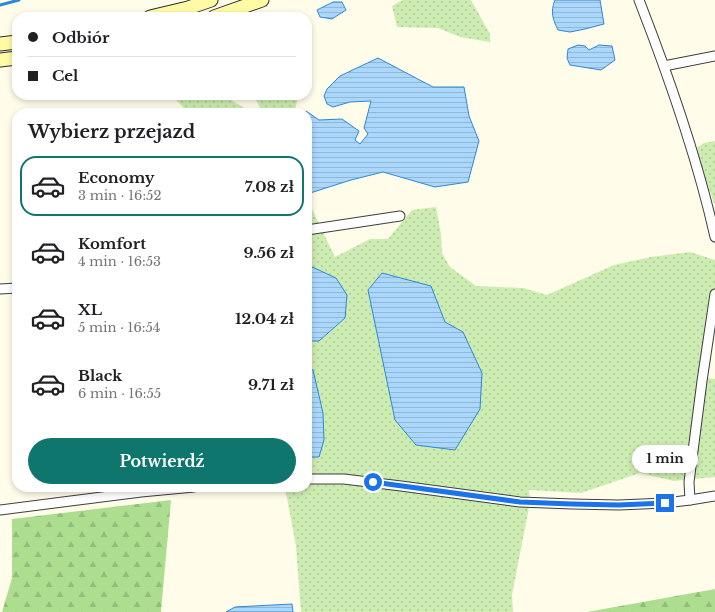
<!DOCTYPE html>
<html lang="pl">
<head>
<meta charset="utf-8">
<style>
  :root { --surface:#fff; --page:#f6f6f6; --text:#202124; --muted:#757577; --line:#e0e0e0; --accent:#0f766e }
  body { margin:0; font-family:"Libre Baskerville",serif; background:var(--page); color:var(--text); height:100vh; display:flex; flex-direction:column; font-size:15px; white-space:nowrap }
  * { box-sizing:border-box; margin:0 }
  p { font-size:13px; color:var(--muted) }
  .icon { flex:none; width:22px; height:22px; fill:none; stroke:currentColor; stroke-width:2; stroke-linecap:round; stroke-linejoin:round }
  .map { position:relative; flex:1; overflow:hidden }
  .sheet { position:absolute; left:12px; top:108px; width:300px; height:384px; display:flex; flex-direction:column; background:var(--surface); border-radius:16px; box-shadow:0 2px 6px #0003 }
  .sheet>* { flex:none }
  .guide { position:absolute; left:12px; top:12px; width:300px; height:88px; border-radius:16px; box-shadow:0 2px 6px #0003; display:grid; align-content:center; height:88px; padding:0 16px; background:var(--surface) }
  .end { position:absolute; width:18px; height:18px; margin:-9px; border:5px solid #1a73e8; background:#fff; box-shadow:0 0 0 2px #fff }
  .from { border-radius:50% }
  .bubble { position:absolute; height:28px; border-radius:14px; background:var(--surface); box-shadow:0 2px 6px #0003; font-size:13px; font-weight:700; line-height:28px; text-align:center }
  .guide b { display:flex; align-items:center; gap:14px; height:38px; font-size:15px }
  .guide b+b { border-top:1px solid var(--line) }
  .guide i { width:10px; height:10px; background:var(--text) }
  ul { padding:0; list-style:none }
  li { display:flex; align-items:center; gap:12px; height:60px; margin:0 8px 6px; padding:0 8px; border:2px solid transparent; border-radius:16px }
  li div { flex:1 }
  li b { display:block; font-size:15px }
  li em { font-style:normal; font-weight:700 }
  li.on { border-color:var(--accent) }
  li>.icon { width:36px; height:36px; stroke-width:1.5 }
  h2 { padding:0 16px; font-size:18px; line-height:48px }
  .primary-button { display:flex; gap:8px; margin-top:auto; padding:8px 16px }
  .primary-button a { flex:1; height:46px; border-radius:24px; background:var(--accent); color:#fff; font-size:16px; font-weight:700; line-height:46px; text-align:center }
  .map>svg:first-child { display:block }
</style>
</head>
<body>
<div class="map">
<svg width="715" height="612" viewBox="0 0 715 612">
  <defs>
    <pattern id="grass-dots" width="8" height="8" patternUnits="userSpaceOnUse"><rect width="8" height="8" fill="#ccecb1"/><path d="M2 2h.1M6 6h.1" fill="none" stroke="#aec997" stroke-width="1.8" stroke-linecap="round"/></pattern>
    <pattern id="forest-firs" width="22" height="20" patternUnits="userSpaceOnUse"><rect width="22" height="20" fill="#adde8f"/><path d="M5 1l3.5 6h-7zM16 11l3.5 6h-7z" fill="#94bd7a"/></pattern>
    <pattern id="water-rules" width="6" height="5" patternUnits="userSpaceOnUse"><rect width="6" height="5" fill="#aad7fb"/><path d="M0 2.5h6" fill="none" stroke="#91b7d6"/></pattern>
  </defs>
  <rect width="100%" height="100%" fill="#fffcea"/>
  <!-- grass -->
  <g fill="url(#grass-dots)">
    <path d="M403,0H471L490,34V42L460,37L438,28L397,27L392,6Z"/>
    <path d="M171,95H223L246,109L262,111L253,95H299L294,113H189Z"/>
    <path d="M715,141V204L714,203L695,149L704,143Z"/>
    <path d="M307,203H309L335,257L370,239H388L412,210L436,207L441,234L442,253L450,267L476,286L523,288L547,295L614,265L651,257L690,252L715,260V296L710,297L699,377L715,379V477L674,481L640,473L581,493L529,490L530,502L512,595L513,612H301L296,546L285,487H307Z"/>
  </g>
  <!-- forest -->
  <g fill="url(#forest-firs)">
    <path d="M171,500L161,612H2L12,578V519Z"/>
    <path d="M715,589V612H587Z"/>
  </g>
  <!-- water -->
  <g fill="url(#water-rules)" stroke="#2c88d7">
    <path d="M555,0H600L604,24L585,29L570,32L558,30C553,20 550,12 555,0Z"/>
    <path d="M333,2H342L346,10L332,19L320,17L317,10Z"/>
    <path d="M578,45L585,46L589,50L599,45L612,46L615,60L601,70L570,65L567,58L568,49Z"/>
    <path d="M378,58L433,87H464L469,116L479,141L468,182L435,187L383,172L351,180L307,194V113H304L306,111L319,120L342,119L359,131L355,140L360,144L368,134L364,128L371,101L350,102L333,107L327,104L324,96L327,89L340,76Z"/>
    <path d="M307,266H310L336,278L347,295L345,318L319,341H307Z"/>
    <path d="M382,273L431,286L445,322L463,332L482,373L480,409L455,450L416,445L395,420L368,290Z"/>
    <path d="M307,368L313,370L323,413L324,440L319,457H307Z"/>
    <path d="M292,604L293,612H226L235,607Z"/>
  </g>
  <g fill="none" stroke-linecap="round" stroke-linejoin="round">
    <!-- stream -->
    <path stroke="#2c88d7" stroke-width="3" d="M0,5L19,0"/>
    <defs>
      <g id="minor">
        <path d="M639,0C669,77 697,156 715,237"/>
        <path d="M664,66L715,56"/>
        <path d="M307,230L400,216"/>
        <path d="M0,289L17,288"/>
        <path d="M307,479H344L401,486L520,502L572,504L619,505L665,503L690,500L715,496"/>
        <path d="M690,500L689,482L702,381L715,294"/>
        <path d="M0,510L141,492L194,487"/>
      </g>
      <g id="secondary">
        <path d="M150,17L188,8L211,0"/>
        <path d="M214,17L262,0"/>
        <path d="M0,44L17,42"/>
        <path d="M0,60L17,58"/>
      </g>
    </defs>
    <!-- minor casing -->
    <use href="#minor" stroke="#3e3e3e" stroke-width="11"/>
    <!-- secondary casing -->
    <use href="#secondary" stroke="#2d2d2d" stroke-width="15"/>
    <!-- minor -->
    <use href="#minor" stroke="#fff" stroke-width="9"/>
    <!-- secondary -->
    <use href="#secondary" stroke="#fffba5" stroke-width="13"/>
  </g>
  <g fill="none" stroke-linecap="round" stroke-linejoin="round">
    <!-- route -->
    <path stroke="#1a73e8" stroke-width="5" d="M373,482L520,502L572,504L619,505L665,503"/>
  </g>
</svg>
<i class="end from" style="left:373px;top:482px"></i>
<i class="end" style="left:665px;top:503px"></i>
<div class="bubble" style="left:632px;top:445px;width:66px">1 min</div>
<div class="guide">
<b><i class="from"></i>Odbiór</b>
<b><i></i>Cel</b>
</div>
<section class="sheet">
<h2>Wybierz przejazd</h2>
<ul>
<li class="on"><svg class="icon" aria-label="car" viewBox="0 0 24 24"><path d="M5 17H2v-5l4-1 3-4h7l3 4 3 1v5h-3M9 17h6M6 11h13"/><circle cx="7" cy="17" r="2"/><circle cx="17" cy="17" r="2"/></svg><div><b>Economy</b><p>3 min · 16:52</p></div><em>7.08 zł</em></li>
<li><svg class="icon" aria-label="car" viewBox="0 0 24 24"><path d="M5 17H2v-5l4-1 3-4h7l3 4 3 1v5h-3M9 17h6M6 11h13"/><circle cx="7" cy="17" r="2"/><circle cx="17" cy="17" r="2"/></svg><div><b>Komfort</b><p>4 min · 16:53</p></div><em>9.56 zł</em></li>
<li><svg class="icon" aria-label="car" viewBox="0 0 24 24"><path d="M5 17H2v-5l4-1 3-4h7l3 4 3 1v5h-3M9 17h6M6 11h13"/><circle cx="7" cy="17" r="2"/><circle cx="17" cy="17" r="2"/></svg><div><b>XL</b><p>5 min · 16:54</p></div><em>12.04 zł</em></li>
<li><svg class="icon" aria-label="car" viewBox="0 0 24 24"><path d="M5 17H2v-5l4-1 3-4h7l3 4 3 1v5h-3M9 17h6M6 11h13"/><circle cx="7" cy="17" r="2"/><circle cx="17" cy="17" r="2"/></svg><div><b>Black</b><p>6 min · 16:55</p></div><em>9.71 zł</em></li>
</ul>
<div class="primary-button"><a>Potwierdź</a></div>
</section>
</div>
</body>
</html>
